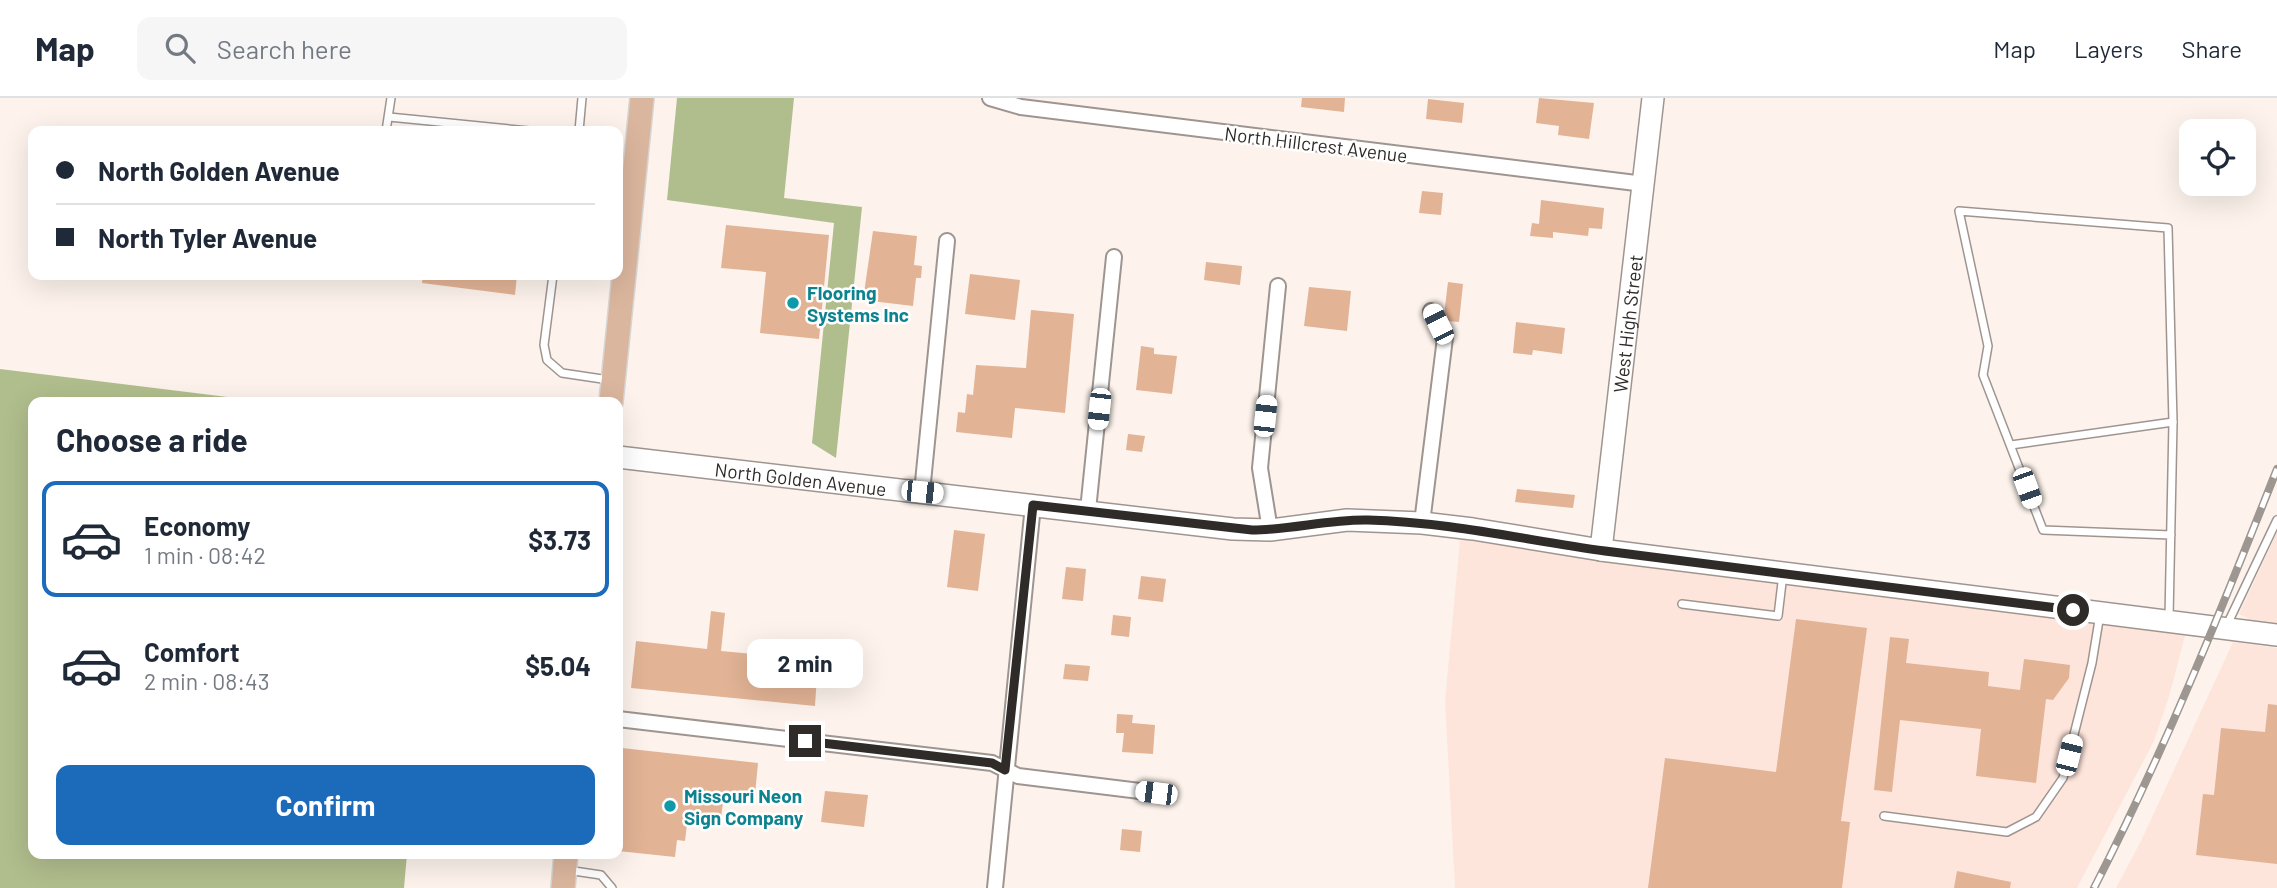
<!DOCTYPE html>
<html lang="en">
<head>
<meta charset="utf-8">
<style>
  :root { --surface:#fff; --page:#f6f6f7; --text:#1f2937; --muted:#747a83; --line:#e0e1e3; --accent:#1b6bba }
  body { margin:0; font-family:Barlow,sans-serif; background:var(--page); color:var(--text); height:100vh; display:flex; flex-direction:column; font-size:26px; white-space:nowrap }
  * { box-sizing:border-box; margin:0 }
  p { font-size:23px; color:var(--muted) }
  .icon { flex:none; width:38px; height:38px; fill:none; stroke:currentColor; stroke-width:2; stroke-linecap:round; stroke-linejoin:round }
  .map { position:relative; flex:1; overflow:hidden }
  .details { position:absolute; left:28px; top:299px; width:595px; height:462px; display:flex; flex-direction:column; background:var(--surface); border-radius:14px; box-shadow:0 7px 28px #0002 }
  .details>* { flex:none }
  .hud { position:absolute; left:28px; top:28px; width:595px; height:154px; border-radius:14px; box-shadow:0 7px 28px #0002; display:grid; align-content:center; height:154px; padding:0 28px; background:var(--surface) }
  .controls { position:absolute; left:2179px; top:21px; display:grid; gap:14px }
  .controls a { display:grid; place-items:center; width:77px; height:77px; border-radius:14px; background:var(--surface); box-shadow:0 7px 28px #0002; font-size:35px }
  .end { position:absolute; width:32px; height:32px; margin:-16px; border:9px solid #2f2b29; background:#fff; box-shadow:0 0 0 4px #fff }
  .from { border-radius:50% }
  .bubble { position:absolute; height:49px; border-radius:14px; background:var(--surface); box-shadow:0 7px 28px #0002; font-size:23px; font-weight:700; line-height:49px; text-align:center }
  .car { position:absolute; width:21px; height:42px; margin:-21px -10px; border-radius:9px; box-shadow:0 0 5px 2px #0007; background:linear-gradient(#fff 24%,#345 0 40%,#fff 0 76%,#345 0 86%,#fff 0) }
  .hud b { display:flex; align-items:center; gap:24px; height:66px; font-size:26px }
  .hud b+b { border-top:2px solid var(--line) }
  .hud i { width:18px; height:18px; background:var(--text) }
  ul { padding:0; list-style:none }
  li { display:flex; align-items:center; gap:21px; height:116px; margin:0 14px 10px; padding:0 14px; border:4px solid transparent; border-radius:14px }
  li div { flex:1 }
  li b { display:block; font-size:26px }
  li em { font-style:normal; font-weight:700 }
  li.current { border-color:var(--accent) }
  li>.icon { width:63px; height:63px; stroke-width:1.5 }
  h2 { padding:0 28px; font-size:32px; line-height:84px }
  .action { display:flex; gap:14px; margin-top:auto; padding:14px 28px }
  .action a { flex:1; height:80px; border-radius:14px; background:var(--accent); color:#fff; font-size:28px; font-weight:700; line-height:80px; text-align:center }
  header { display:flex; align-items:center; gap:42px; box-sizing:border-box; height:98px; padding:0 35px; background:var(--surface); border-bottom:2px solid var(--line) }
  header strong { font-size:33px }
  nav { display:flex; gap:38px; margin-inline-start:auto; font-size:24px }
  .search { width:490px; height:63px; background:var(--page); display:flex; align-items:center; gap:18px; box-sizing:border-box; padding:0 24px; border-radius:14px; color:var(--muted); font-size:26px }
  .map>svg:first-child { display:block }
</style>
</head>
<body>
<header>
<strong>Map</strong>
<div class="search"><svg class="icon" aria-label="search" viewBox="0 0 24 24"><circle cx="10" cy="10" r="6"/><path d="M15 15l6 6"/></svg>Search here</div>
<nav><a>Map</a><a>Layers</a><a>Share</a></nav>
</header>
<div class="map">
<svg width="2277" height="790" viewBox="0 0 2277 790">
  <rect width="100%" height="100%" fill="#fdf3ec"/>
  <!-- industrial -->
  <g fill="#fee5dc">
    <path d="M2277,434V527L2255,524L2239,516Z"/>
    <path d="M1460,441L2186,534L2169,599L2154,643L2077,790H1455L1445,603Z"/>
    <path d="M2233,544L2277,550V790H2116L2142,741Z"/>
  </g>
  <!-- forest -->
  <g fill="#b0bd8c">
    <path d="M677,0H794L784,100L862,109L836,360L812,345L834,125L667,102Z"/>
    <path d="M0,271L268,304H33V756H407L404,790H0Z"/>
  </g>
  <!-- building -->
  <g fill="#e2b395">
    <path d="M1302,0H1345L1344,14L1301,9Z"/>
    <path d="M1539,0L1594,5L1589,41L1558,37L1559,28L1536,25Z"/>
    <path d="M1428,1L1464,5L1462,25L1426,21Z"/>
    <path d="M1422,93L1443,95L1441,117L1419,115Z"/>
    <path d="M1541,102L1604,110L1602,131L1589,130L1588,138L1553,134V140L1530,138L1532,125L1539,126Z"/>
    <path d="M726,127L829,137L819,241L760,235L766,174L721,170Z"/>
    <path d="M873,133L917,138L914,167L922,168L921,180H916L913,208L863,202Z"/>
    <path d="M1206,164L1242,168L1240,187L1204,182Z"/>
    <path d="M970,176L1020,182L1015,222L965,216Z"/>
    <path d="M423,177H517L515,197L422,185Z"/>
    <path d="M1448,184L1463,186L1459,224L1447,223L1444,217Z"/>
    <path d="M1309,189L1351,193L1347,233L1304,228Z"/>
    <path d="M1031,212L1074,216L1065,315L1015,310L1012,340L956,334L958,314L965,315L967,296L973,297L976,267L1026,270Z"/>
    <path d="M1516,224L1565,230L1562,256L1533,252L1532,257L1513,255Z"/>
    <path d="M1141,248L1154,250V256L1177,258L1172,296L1136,292Z"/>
    <path d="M1128,336L1145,338L1142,354L1126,352Z"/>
    <path d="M1517,391L1575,397L1573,410L1515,404Z"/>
    <path d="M954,432L985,436L978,493L947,489Z"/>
    <path d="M1066,469L1086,471L1083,503L1062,501Z"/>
    <path d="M1141,478L1166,481L1163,504L1138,501Z"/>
    <path d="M711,513L725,515L721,553L818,562L815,608L631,590L636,543L707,551Z"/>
    <path d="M1113,517L1131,519L1129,539L1111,537Z"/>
    <path d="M1796,521L1867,530L1841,723L1850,724L1842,790H1648L1665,660L1776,674Z"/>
    <path d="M1890,539L1909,541L1906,565L1989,574L1988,588L2020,592L2024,561L2070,567L2069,580L2053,602L2046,601L2036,685L1976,678L1981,631L1900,622L1892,694L1874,692Z"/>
    <path d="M1065,566L1090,568L1088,583L1063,581Z"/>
    <path d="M2268,606L2277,607V766L2196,757L2203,696L2214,697L2221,630L2265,634Z"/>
    <path d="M1117,616L1133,617L1132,625L1155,627L1153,656L1122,654L1124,635H1116Z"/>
    <path d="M622,650L758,665L755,696L746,695V700L724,697L721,720L688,717L685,743L677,742L675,759L618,753V688Z"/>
    <path d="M825,693L868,697L864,729L821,724Z"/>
    <path d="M1122,731L1142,733L1140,754L1120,752Z"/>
    <path d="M1957,773L2011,784L2010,790H1954Z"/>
  </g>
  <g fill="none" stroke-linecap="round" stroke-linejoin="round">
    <defs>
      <g id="lane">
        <path d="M389,19L529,33"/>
        <path d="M386,33L391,0"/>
        <path d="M579,33L582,0"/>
        <path d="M553,177L544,247L547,262L562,275L609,282"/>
        <path d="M2011,347L2173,324"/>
        <path d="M1682,506L1778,518L1783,476"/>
        <path d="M2169,520L2173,324L2168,130L1959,113L1988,248L1983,277L2043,432L2171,437"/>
        <path d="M2226,529L2277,422"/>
        <path d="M1884,718L2007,734L2036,719L2063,680L2092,565L2100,516"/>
        <path d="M567,772L601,777L612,790"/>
      </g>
      <g id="street">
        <path d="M990,0L1021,9L1644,86"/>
        <path d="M922,394L947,143"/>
        <path d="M1088,412L1114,159"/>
        <path d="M1422,425L1445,240L1431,213"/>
        <path d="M1270,432L1260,370L1278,188"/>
        <path d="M618,621L992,665L1018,678L1156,695"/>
        <path d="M995,790L1033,407"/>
      </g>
      <g id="secondary">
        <path id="s1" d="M618,359L1233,431L1270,432L1347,422L1422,425L1473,431L1601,452L2277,537"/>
        <path id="s2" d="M1601,452L1653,0"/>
      </g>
      <g id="primary">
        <path d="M611,304L642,0"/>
        <path d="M563,790L566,756"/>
      </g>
    </defs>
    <!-- lane casing -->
    <use href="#lane" stroke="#9f9590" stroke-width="10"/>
    <!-- street casing -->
    <use href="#street" stroke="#9f9590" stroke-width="18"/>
    <!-- secondary casing -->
    <use href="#secondary" stroke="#9f9590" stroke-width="24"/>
    <!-- primary casing -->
    <use href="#primary" stroke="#d5d5d4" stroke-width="26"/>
    <!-- lane -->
    <use href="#lane" stroke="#fff" stroke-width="7"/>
    <!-- street -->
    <use href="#street" stroke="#fff" stroke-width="14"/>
    <!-- secondary -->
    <use href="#secondary" stroke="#fff" stroke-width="21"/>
    <!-- primary -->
    <use href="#primary" stroke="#dbb69e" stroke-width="23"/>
    <defs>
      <path id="rail" d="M2094,790C2164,654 2221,513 2277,371"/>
    </defs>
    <!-- rail casing -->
    <use href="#rail" stroke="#9d9691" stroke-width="8"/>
    <!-- rail -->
    <use href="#rail" stroke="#fff" stroke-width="5" stroke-dasharray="16" stroke-linecap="butt"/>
  </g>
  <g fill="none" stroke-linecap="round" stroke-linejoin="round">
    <!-- route -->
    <path stroke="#2f2b29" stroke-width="9" d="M805,643L992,665L1005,672L1033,407L1252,432C1291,432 1329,421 1368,422C1448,424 1525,442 1605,453C1761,474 1917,492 2073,512"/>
  </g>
  <!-- markers -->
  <g fill="#0f9aa8" stroke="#fff" stroke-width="2.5">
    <circle cx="793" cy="205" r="7"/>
    <circle cx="670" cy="708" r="7"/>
  </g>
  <g text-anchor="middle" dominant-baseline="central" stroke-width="5" stroke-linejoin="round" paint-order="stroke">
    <!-- street labels -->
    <g font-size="19" fill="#2f2b29" stroke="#fff">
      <text transform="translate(1316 46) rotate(7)">North Hillcrest Avenue</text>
      <text stroke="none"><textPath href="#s2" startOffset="228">West High Street</textPath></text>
      <text stroke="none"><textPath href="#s1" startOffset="184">North Golden Avenue</textPath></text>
    </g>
    <!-- culture labels -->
    <g font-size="19" font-weight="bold" fill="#0d838f" stroke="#fff" text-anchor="start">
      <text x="807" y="194">Flooring<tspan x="807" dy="22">Systems Inc</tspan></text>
      <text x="684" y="697">Missouri Neon<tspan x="684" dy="22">Sign Company</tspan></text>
    </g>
  </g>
</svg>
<div class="controls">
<a><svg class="icon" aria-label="locate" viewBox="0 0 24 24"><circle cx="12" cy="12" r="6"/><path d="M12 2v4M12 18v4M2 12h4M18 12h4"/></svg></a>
</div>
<i class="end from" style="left:2073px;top:512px"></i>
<i class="end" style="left:805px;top:643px"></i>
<div class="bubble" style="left:747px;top:541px;width:116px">2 min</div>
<i class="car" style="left:1438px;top:226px;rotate:334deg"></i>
<i class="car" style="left:1099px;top:311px;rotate:186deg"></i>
<i class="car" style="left:1265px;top:318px;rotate:6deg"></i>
<i class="car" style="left:2027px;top:390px;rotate:160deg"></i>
<i class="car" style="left:922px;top:394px;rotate:96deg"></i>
<i class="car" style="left:2069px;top:657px;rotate:14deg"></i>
<i class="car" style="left:1156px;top:695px;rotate:277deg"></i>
<div class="hud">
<b><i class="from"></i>North Golden Avenue</b>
<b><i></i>North Tyler Avenue</b>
</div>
<section class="details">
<h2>Choose a ride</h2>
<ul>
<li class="current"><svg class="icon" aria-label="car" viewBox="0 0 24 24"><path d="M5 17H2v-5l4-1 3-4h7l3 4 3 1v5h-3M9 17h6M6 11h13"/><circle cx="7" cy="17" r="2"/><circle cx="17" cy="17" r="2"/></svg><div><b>Economy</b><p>1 min · 08:42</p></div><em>$3.73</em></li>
<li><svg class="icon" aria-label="car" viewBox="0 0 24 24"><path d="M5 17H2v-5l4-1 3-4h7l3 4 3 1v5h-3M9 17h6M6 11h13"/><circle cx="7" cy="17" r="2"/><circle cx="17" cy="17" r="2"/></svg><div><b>Comfort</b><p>2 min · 08:43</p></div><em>$5.04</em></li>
</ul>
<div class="action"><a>Confirm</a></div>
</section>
</div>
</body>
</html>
